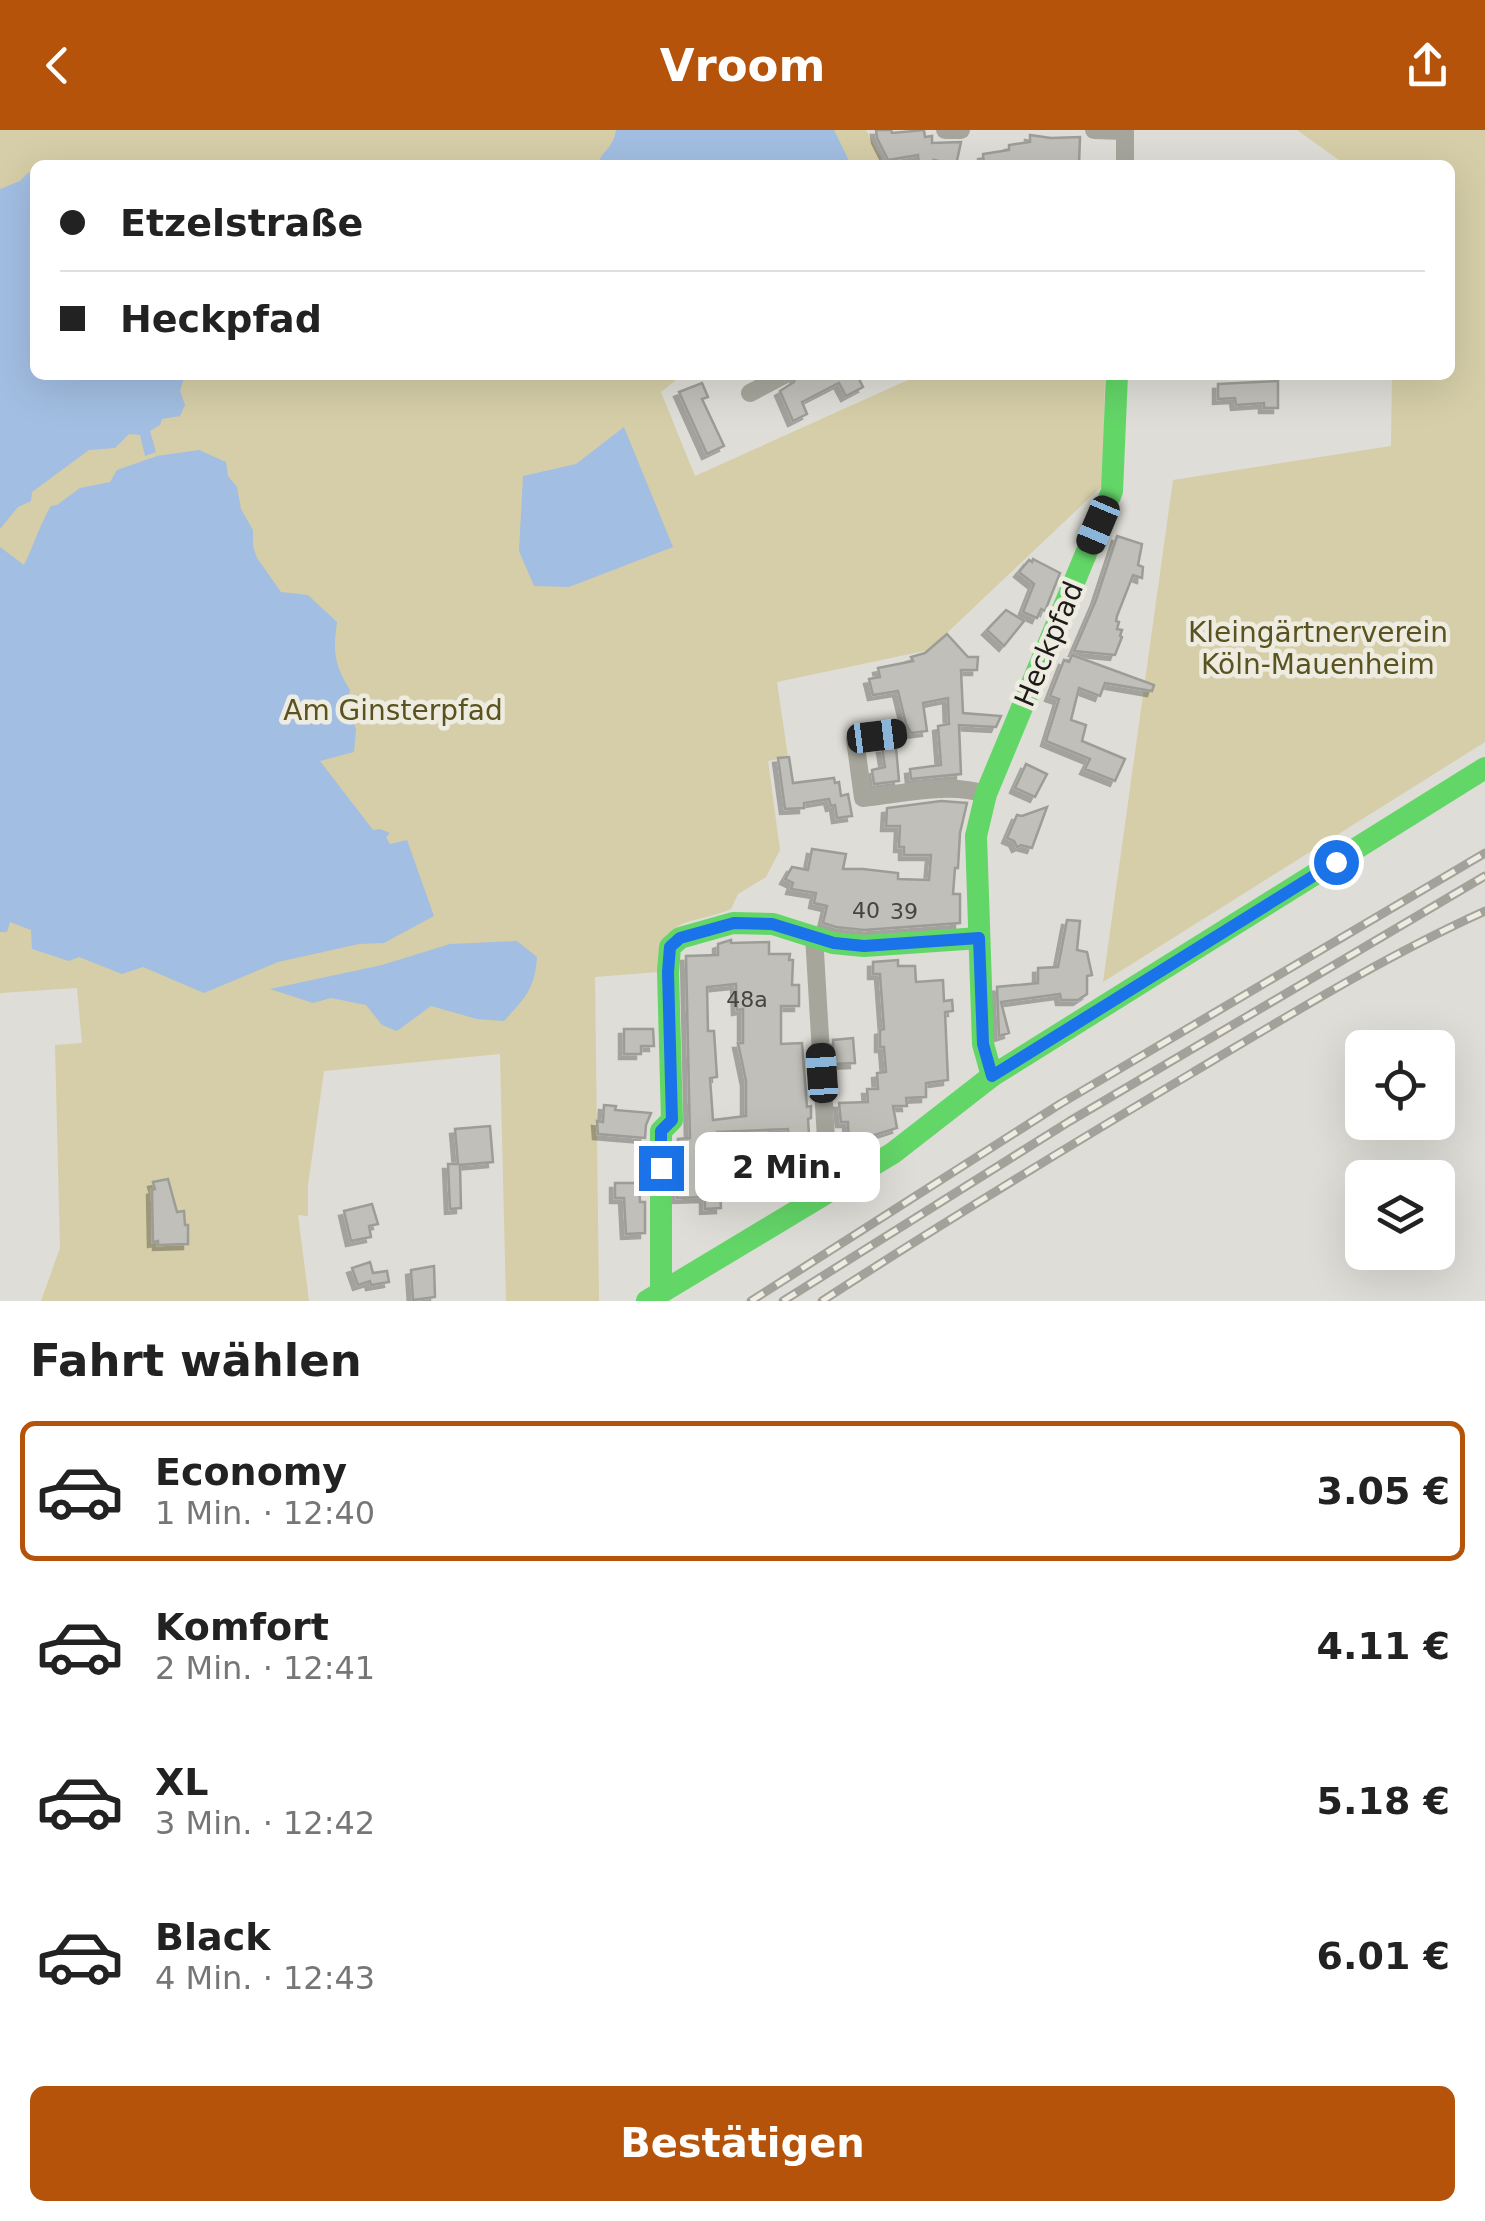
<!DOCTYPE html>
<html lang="de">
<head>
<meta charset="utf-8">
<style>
  :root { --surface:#fff; --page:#f2f2f2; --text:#222; --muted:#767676; --line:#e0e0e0; --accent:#b45309 }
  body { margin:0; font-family:"DejaVu Sans",sans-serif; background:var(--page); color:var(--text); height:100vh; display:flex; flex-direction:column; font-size:38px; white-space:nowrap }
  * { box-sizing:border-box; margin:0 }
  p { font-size:32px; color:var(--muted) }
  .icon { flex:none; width:55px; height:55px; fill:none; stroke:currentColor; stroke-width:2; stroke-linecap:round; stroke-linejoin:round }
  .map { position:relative; height:1171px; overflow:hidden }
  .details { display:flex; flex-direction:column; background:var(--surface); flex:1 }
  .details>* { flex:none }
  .guide { position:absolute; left:30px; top:30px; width:1425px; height:220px; border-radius:15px; box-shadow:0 10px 40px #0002; display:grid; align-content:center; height:220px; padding:0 30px; background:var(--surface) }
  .fabs { position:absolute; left:1345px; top:900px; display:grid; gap:20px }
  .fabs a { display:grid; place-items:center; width:110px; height:110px; border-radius:15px; background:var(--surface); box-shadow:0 10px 40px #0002; font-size:50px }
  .end { position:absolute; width:45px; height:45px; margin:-22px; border:12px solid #1a73e8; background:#fff; box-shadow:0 0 0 5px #fff }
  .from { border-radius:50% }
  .bubble { position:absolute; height:70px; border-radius:15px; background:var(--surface); box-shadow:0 10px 40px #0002; font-size:32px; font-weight:600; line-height:70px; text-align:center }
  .car { position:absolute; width:30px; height:60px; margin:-30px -15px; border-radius:12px; box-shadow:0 0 8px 2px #0007; background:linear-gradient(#222 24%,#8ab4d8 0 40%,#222 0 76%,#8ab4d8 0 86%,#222 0) }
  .guide b { display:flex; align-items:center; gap:35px; height:95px; font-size:38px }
  .guide b+b { border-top:2px solid var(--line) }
  .guide i { width:25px; height:25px; background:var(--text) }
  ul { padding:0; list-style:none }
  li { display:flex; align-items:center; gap:30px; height:140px; margin:0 20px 15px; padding:0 10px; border:5px solid transparent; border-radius:15px }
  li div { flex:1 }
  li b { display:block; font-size:38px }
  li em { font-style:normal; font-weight:600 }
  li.on { border-color:var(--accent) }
  li>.icon { width:90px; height:90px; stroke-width:1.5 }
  h2 { padding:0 30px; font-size:45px; line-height:120px }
  .primary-button { display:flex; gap:20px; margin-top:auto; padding:20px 30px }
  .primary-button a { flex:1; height:115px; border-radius:15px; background:var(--accent); color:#fff; font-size:40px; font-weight:600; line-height:115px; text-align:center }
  header { display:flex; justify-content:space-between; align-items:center; height:130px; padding:0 30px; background:var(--accent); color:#fff; font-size:45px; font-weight:600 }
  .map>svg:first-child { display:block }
</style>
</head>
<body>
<header><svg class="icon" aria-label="back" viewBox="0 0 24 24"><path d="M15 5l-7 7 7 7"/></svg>Vroom<svg class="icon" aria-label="share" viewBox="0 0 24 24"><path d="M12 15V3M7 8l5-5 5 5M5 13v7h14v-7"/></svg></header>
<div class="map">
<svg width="1485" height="1171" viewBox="0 0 1485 1171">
  <defs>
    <filter id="shadow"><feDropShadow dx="-5" dy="5" stdDeviation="0" flood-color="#0004"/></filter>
  </defs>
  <rect width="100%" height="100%" fill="#deddd7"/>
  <!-- green -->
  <g fill="#d5cea8">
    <path d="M0,0H866L885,35H35V245H682L661,262L695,346L919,245H1105L1103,355L929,520L777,552L788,627L768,631L780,720L766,747L738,764L731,779C684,798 668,781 658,842L595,847L599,1171H506L500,924L324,941L308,1055V1086L298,1085L309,1171H41L60,1118L55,915L82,913L77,858L0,863Z"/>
    <path d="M1297,0H1485V612L1103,852L1173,350L1391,316L1392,245H1450V35H1346Z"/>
  </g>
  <!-- water -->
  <g fill="#a2bee2">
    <path d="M616,0H834L851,35H598C601,20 613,20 616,0Z"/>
    <path d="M35,41V245H185L180,261L185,275L180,286L162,289L160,295L150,301L156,322L145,326L140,305L129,304L115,318L89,320L32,362L31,371L18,377L0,399V59L20,51L28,43Z"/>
    <path d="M624,297L673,417L569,457L534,456L519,421L523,346L576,334Z"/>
    <path d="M199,320L226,332L228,346L237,357L241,379L253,400V416L257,428L281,462L308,465L337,492C333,522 334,534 350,560L347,576L356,599L354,622L320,631L373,700L380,699L390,703L386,707L390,714L407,710L434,786L384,813L359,814L278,832L204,863L143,837L122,844L79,827L69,831L32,819L31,800L10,792L7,802H0V417L24,435C34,415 39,396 51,376L57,375L80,358L110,352L117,340L157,326Z"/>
    <path d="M517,811L537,827C535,859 525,868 504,891L477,889L431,876L397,901L382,895L366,875L331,868L313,873L270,859L382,835L450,814Z"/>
  </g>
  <!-- building -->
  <g fill="#c0bfba" stroke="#9d9d98" stroke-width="2.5" fill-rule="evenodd" filter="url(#shadow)">
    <path d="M876,0H891L892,3L924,0L925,7L932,6V13L961,12L956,35L934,30L935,35H919L918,25L888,30L877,8Z"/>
    <path d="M1030,5L1051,8L1080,7L1079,35H984L983,24L1009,20V15L1030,12Z"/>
    <path d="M796,245H857L863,257L846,266L839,253L802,272L807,284L793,291L780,261L794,252Z"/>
    <path d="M1278,251V278H1264V273L1236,275L1235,268L1218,269V254Z"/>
    <path d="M702,253L708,267L702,269L724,316L707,324L679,262Z"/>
    <path d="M1117,406L1142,414L1138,435L1143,437L1142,448L1133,445L1117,486L1116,491L1119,492L1117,499L1122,500L1120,506L1122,507L1115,525L1074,521L1096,470Z"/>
    <path d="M1033,429L1060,443L1045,481L1041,479L1037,488L1023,482L1034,454L1019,442L1029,430L1032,432Z"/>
    <path d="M1006,480L1024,491L1004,516L987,500Z"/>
    <path d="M947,504L968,527H978L977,540H961L963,583L1001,586L996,597L959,595L961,644L911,649L910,639L941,635L938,596L949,594L948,568L923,573L927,601L911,603L906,594L898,561L873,565L869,549L880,547L878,538L913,531L911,527L925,523Z"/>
    <path d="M1072,525L1154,555L1152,561L1105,553L1100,566L1079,558L1071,590L1086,595L1082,611L1125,629L1115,651L1085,639L1090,629L1046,611L1059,569L1050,566L1064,530L1069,532Z"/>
    <path d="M896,617L899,651L874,654L872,640L885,637L882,618Z"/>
    <path d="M789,627L793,653L834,648L835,653L839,652L841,666L848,664L852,686L837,688L835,675L831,676L829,669L804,673V678L785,679L778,628Z"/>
    <path d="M1026,634L1047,644L1035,667L1015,658Z"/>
    <path d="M941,671L967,673L960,703L958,738H955L953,764H960V793L864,800L836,797L823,793L827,776L814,773L816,763L791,759L793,753L785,749L792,737L808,740L812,719L846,724L843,739H863L898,743V749L929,750L931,725H904V717H899L900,696H886L887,678Z"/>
    <path d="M1047,677L1032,718L1021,715L1017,717L1014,711L1007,708L1017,685L1022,686Z"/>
    <path d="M1067,790L1080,791L1077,820L1087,822L1092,845L1087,846V864L1078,870H1061L1060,864L1001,872L1009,903L999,906L997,857L1038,853V838L1058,837Z"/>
    <path d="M731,810V813L769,812V824H790L789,830H793L792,855H799V876H781V914L802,913L807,977L811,976V988L808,989L811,1037L780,1041L779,1023L789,1022L788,999L717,1002L721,1078L705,1079V1067L677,1068L678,1009L690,1008L686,826L718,825V814ZM736,854L737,880L743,879V913H738L746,951V986L713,990L710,948L717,947L714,901H708L707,857Z"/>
    <path d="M898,830V836H915L916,852L943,850L944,871L952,870L953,881L945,882L948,950L926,953V967L906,968L907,976H893L897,998L849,1013L848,992H841L839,973L868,972L867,959H878L877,943L886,942L884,917H880V900L884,899L880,844H873V832Z"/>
    <path d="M624,899H653L654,916H641V924H624Z"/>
    <path d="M853,908L855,933L834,934L833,910Z"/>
    <path d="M604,975L616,976L615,980L651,983L646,995L645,1008L598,1004L597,991L603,992Z"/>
    <path d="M490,996L493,1032L460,1035L461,1078L450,1079L448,1034H458L455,999Z"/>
    <path d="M168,1049L177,1082L184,1081L185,1095H188V1114L158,1115V1111L153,1112L152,1060L155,1059L153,1052Z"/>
    <path d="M615,1053H639L640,1072H645V1103L626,1104L624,1068H615Z"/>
    <path d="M372,1074L378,1094L369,1096L371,1107L351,1111L344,1081Z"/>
    <path d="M370,1132L373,1143L387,1141L389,1152L371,1155L370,1151L358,1155L352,1138Z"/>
    <path d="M434,1136L435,1167L413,1170L411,1140Z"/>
  </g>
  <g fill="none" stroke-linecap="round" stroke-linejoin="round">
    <!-- street -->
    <g stroke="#a7a69c" stroke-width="18">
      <path d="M945,0H961"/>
      <path d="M1094,0L1125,1V35"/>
      <path d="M750,263L784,245"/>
      <path d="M899,604L855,609L863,668C903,664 947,652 986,664"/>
      <path d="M814,805L829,1060"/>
    </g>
    <!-- fast -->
    <g stroke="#63d668" stroke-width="22">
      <path d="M992,946L983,914L976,706L986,664L1112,361L1117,245"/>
      <path d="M661,1162V1001L672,990L668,842L670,817L680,808L733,793L773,794L833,813L864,816L979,808"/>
      <path d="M647,1171L893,1023L992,946L1485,638"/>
    </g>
    <defs>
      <g id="rail">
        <path d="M751,1171L1060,974L1485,723"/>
        <path d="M783,1171L1070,991L1485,746"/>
        <path d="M822,1171C944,1092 1067,1017 1192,943C1288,886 1383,827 1485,781"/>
      </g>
    </defs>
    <!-- rail casing -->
    <use href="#rail" stroke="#a2a19a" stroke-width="9"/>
    <!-- rail -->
    <use href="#rail" stroke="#eeece1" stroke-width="5" stroke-dasharray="15" stroke-linecap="butt"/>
  </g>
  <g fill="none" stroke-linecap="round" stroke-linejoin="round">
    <!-- route -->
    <path stroke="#1a73e8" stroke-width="12" d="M661,1038V1001L672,990L668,842L670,817L680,808L734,793L772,794L834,813L864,816L979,808L983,914L992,946L1336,732"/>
  </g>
  <g text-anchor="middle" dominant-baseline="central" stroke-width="9" stroke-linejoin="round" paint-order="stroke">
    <!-- number labels -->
    <g font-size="22" fill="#454440">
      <text x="866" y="780">40</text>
      <text x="904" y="781">39</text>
      <text x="747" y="869">48a</text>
    </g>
    <!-- park labels -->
    <g font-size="28" fill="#5a521f" stroke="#eeece1">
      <text x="1318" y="502">Kleingärtnerverein<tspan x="1318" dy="32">Köln-Mauenheim</tspan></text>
      <text x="393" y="580">Am Ginsterpfad</text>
    </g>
    <!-- street labels -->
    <g font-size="28" fill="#1c1b17" stroke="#eeece1">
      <text transform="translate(1049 514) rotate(-67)">Heckpfad</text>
    </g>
  </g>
</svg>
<div class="fabs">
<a><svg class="icon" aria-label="locate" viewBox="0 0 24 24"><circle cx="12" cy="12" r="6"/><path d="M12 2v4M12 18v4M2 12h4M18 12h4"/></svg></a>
<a><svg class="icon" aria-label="layers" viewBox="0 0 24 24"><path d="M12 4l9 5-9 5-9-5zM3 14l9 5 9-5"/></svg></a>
</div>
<i class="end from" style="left:1336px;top:732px"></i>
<i class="end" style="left:661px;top:1038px"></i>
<div class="bubble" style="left:695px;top:1002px;width:185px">2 Min.</div>
<i class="car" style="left:1098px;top:395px;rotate:203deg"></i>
<i class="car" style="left:877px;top:606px;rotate:83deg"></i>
<i class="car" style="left:822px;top:943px;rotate:356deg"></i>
<div class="guide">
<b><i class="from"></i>Etzelstraße</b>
<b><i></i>Heckpfad</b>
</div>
</div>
<section class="details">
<h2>Fahrt wählen</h2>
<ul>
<li class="on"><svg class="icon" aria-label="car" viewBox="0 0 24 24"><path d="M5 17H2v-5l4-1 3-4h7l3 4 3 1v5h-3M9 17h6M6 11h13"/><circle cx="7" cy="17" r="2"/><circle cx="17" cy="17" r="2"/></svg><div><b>Economy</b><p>1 Min. · 12:40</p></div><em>3.05 €</em></li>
<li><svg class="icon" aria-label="car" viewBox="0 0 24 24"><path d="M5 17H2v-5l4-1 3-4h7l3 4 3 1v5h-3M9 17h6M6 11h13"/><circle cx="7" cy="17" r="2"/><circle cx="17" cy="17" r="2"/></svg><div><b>Komfort</b><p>2 Min. · 12:41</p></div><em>4.11 €</em></li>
<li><svg class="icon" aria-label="car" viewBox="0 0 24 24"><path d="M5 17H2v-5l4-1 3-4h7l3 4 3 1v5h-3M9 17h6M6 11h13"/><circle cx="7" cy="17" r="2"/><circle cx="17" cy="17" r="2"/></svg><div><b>XL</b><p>3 Min. · 12:42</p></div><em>5.18 €</em></li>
<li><svg class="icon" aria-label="car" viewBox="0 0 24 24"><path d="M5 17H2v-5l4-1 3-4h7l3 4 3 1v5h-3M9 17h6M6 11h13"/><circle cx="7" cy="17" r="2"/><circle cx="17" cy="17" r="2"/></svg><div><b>Black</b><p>4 Min. · 12:43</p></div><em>6.01 €</em></li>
</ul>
<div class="primary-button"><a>Bestätigen</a></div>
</section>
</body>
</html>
